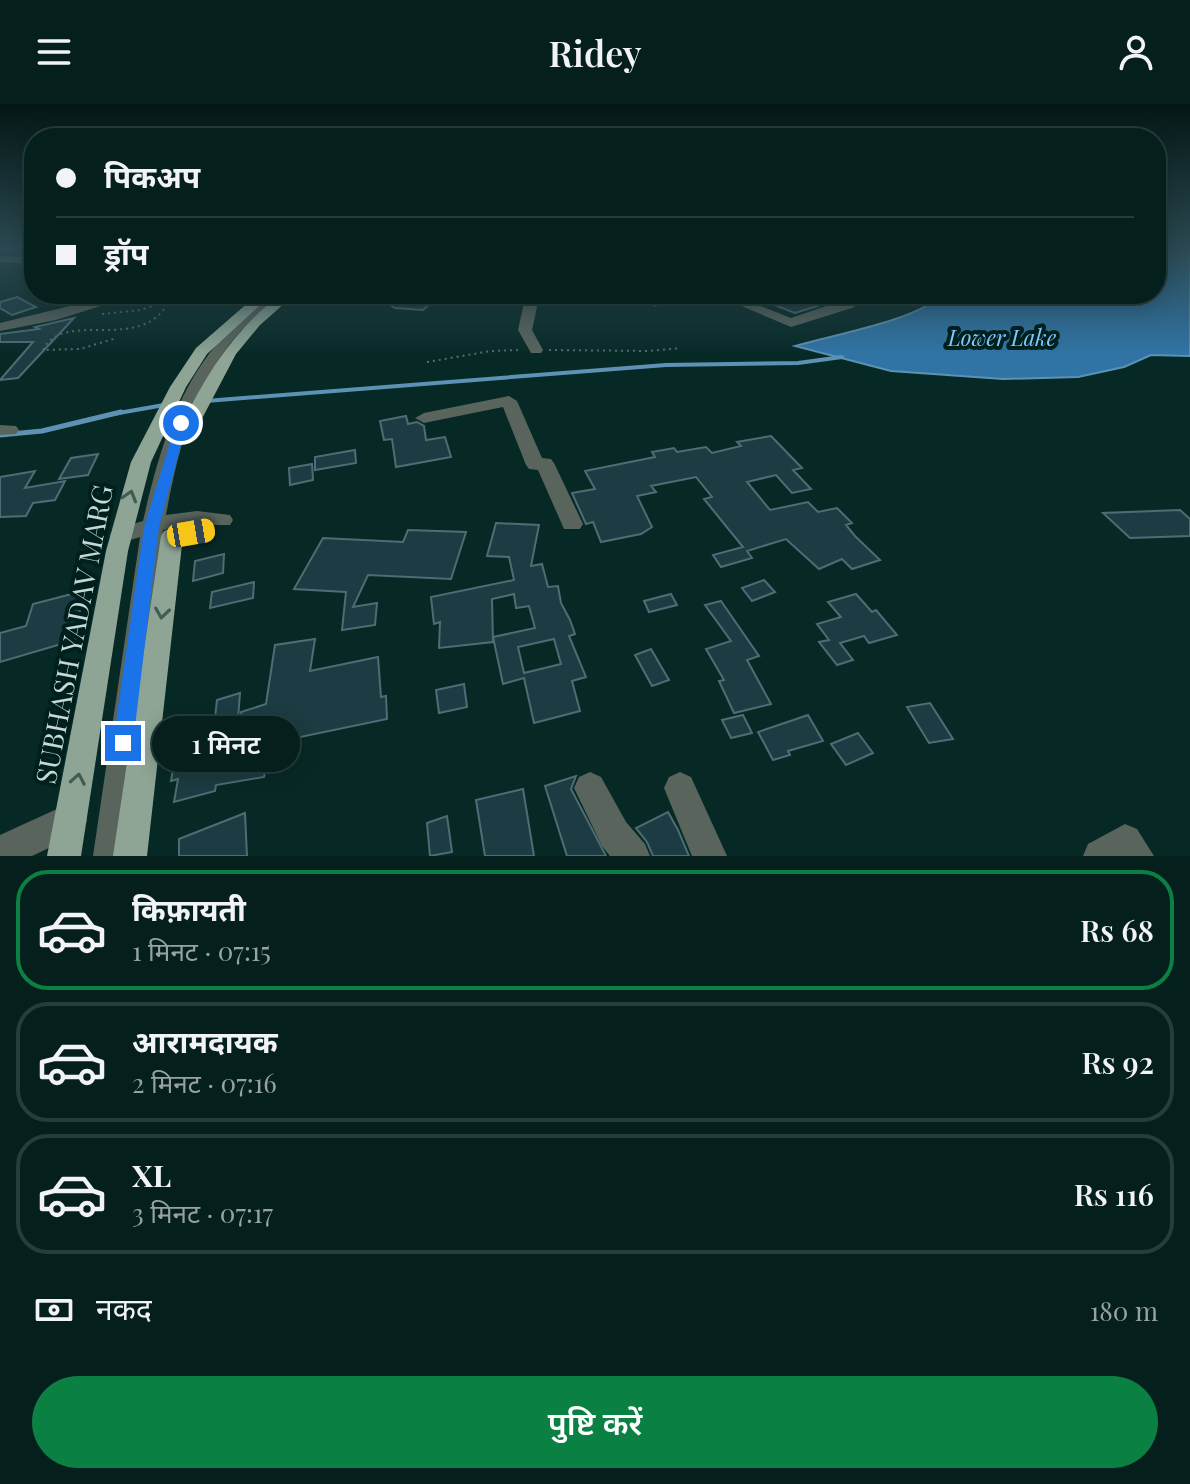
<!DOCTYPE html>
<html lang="hi">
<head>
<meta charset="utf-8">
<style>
  :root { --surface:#051f1c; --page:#132c29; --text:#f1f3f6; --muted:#97a2a3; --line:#263d3b; --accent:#0b8043 }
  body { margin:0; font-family:"Playfair Display","Noto Sans Devanagari",serif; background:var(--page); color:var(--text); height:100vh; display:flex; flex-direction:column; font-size:30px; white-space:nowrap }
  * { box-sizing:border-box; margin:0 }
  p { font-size:26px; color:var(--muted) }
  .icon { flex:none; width:44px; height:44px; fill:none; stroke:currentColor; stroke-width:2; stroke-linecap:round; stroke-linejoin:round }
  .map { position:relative; height:752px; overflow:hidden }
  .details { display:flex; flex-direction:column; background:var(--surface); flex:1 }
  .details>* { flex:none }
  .guide { position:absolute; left:24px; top:24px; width:1142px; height:176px; border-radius:32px; box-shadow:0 4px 20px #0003,0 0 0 2px var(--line); display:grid; align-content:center; height:176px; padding:0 32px; background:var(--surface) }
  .end { position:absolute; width:36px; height:36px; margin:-18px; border:10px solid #1a73e8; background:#fff; box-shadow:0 0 0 4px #fff }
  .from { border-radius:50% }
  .bubble { position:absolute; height:56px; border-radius:28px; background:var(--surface); box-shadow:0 4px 20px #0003,0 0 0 2px var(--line); font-size:26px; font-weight:600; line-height:56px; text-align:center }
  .car { position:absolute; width:24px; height:48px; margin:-24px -12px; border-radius:10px; box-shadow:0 0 6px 2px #0007; background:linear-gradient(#f5c518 24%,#345 0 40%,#f5c518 0 76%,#345 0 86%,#f5c518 0) }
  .guide b { display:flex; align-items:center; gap:28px; height:76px; font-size:30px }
  .guide b+b { border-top:2px solid var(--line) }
  .guide i { width:20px; height:20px; background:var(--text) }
  ul { padding:14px 0 0; list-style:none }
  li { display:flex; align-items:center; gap:24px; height:120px; margin:0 16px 12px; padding:0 16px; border:4px solid var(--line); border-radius:32px }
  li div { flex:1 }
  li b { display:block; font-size:30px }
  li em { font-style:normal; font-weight:600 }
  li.on { border-color:var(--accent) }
  li>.icon { width:72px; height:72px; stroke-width:1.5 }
  .pay { display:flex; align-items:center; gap:20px; height:88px; padding:0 32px; font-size:30px }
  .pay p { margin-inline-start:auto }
  .cta { display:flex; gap:16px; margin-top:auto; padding:16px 32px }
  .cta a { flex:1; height:92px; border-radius:48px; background:var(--accent); color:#fff; font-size:32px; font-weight:600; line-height:92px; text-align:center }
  header { display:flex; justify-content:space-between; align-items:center; height:104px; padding:0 32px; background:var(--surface); font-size:36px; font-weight:600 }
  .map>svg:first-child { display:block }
</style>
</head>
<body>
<header><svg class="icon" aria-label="menu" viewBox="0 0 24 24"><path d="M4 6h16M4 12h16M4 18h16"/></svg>Ridey<svg class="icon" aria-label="person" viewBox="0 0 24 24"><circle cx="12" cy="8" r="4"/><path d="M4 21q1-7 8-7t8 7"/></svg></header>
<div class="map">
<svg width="1190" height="752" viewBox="0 0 1190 752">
  <rect width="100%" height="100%" fill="#072926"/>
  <!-- water -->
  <path fill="#3074a6" stroke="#5d92b4" stroke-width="2" d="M1156,147H1190V252L1151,251L1124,263L1078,273L1003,275L891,267L795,242C829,232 923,215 941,190H1156Z"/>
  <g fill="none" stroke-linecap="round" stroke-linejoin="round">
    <!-- stream-far1 -->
    <g stroke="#5d92b4" stroke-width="4">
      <path d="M206,297L666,261L798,259L842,253"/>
      <path d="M113,310L164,301"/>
    </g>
    <!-- stream -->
    <path stroke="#5d92b4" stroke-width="5" d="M0,331L42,327L121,308"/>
  </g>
  <!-- building -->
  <g fill="#1c3b42" stroke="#4d6d75" stroke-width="2" fill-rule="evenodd">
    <path d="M373,190H416L431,199L423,206L395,204Z"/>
    <path d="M746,190H805L824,200L795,209Z"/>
    <path d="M17,193L36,203L12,211L0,204V198Z"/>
    <path d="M74,214L18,274L0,276L33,238H0V230L39,225L35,223Z"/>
    <path d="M406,312L408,320L417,318L424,322L426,336L445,333L451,353L396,363L392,335L384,336L380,317Z"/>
    <path d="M771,332L802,364L793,366L811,385L792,389L776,371L747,378L770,406L808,398L818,408L837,404L852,419L846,421L855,432L880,456L852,465L842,455L819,465L786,435L747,447L752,454L721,463L713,451L743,443L704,395L712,393L696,373L651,382L656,388L637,392L652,423L641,430L601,438L593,418L586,420L572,389L595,385L585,367L655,353L652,348L674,344L677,348L706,343L712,349L741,342L737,338Z"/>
    <path d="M355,346L356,359L315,366V353Z"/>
    <path d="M98,350L88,371L59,375L71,354Z"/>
    <path d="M312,360L313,376L290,381L289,364Z"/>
    <path d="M35,367L25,384L65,377L55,396L33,399L26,412L0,413V373Z"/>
    <path d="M1180,406L1190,415V432L1130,434L1103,409Z"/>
    <path d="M496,419L539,421L531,462L542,460L548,483L558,482L561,499L570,516L575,530L569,532L586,573L572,577L580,607L534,619L524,574L503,580L493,533L535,524L529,502L516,504L514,490L492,495L493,538L439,544L440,518L434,520L431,493L514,476L509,453L487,452ZM554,535L561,560L524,569L518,543Z"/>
    <path d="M408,426L466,428L451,475L368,471L353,503L377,499L375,521L342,526L346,488L294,485L323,434L403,438Z"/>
    <path d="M224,450L223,469L193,477L195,457Z"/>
    <path d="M764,476L775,488L752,497L742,484Z"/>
    <path d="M254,478L253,494L210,504L212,488Z"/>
    <path d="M91,485L86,503L80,505L75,536L0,558V529L26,522L33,500Z"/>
    <path d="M671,490L677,501L649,508L644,497Z"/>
    <path d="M856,490L872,508L876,506L897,531L869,539L864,532L840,539L853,556L837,561L819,538L829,536L817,520L841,513L828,498Z"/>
    <path d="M721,497L759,552L747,556L771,600L734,609L719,577L724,576L706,545L731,537L705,501Z"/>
    <path d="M315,535L310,567L378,553L381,593L386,592L387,615L271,639L264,673L216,681L215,687L174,698L178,675L171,677L178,636L211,625L210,648L238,640L241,608L266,600L275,541Z"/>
    <path d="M651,545L669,576L652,582L635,551Z"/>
    <path d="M464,580L467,603L439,609L436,586Z"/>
    <path d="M240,589L238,615L214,622L217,596Z"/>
    <path d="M930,599L953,635L929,639L907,603Z"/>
    <path d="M743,611L752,629L731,634L722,616Z"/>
    <path d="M808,611L823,637L788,647L790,651L773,656L758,628Z"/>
    <path d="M858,629L873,649L846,661L831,640Z"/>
    <path d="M576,672L571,685L606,752H567L545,682Z"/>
    <path d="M523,685L534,752H485L476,696Z"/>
    <path d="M668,708L678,726L689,752H653L647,738L636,724Z"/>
    <path d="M245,709L247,752H179V735Z"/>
    <path d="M447,712L452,748L430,752L427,719Z"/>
  </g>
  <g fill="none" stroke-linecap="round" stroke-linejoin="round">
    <!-- path -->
    <g stroke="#526e6b" stroke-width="2" stroke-dasharray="2 4" stroke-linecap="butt">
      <path d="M102,210L140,206L169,197C142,251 63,204 43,246L80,245L117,234"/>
      <path d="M549,246L649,247L681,244"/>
      <path d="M427,258L491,247L521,246"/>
    </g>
    <!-- minor -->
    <g fill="#59645d" fill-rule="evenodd">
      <path d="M0,152L34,154V160L0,158Z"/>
      <path d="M119,190H139L56,216L0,227V219Z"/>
      <path d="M273,190H287C273,205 253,213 239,229C194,279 178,347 166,411L197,407L230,411L233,416L230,421H197L163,426L127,752H93L140,433L121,439L113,436L110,431L113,426L143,417C165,323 189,246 273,190Z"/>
      <path d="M345,190H361L376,199L365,202Z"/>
      <path d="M521,190H533L537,203L532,226L543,246L541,249H531L518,226L523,203Z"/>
      <path d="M670,190H689L655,203L649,199Z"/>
      <path d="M713,190H730L791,214L832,200L808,190C819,190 839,196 847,195C858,193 867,190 879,190L852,204L791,223Z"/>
      <path d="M509,292L517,297L542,354L551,355L554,359L583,420L580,425H564L538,366L529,365L526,361L503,303L424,319L415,314L424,309Z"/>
      <path d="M0,321L16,322L19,326L16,330L0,331Z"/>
      <path d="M590,668L601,673L626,718L645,740L650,752H610L602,742L574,684L579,673Z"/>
      <path d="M680,668L691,673L727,752H692L664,684L669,673Z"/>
      <path d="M70,699L82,704L87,716L82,728L32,752H0V731Z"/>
      <path d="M1125,720L1137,725L1154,752H1083L1088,740Z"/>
    </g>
    <!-- major -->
    <g fill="#8ea596" fill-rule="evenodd">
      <path d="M258,190H272L207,250L186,283L151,358L128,447L81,752H47L106,447L131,358L170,283L196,244Z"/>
      <path d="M281,190H295L260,221L236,250L197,324H185L182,320C207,268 235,225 281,190Z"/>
      <path d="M172,424L180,427L183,432L147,752H113L161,432L164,427Z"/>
    </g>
  </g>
  <!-- one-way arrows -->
  <defs><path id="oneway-chevron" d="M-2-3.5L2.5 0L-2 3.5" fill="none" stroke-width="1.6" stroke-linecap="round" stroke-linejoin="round" transform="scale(2)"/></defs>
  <g stroke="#405c53">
    <use href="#oneway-chevron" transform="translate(130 392) rotate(-73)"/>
    <use href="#oneway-chevron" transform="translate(162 509) rotate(98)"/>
    <use href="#oneway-chevron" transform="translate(78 675) rotate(-80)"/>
  </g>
  <!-- sky -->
  <linearGradient id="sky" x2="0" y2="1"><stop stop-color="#041715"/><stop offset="0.58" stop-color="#2b4952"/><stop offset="1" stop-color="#2b4952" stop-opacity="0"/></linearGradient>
  <rect width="1190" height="252" fill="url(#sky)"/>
  <!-- route -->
  <path fill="#1a73e8" d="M177,316L187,319L159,423L133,639L130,645L123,648L116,645L113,639L144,423Z"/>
  <g text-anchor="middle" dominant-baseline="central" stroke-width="8" stroke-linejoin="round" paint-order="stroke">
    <!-- far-water labels -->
    <g font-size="22" font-style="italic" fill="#80c6ff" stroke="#00201d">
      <text x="1002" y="233">Lower Lake</text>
    </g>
    <!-- near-street labels -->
    <g font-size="28" fill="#c7d9d6" stroke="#00201d">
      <text transform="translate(73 530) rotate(-79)">SUBHASH YADAV MARG</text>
    </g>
  </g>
</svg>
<i class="end from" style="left:181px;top:319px"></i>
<i class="end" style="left:123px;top:639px"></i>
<div class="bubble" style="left:152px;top:612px;width:148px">1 मिनट</div>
<i class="car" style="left:191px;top:429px;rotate:80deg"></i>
<div class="guide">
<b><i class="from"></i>पिकअप</b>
<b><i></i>ड्रॉप</b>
</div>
</div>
<section class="details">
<ul>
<li class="on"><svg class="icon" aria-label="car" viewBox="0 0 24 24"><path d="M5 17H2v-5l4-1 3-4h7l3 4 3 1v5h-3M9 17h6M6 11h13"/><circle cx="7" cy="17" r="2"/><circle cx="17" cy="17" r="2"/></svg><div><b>किफ़ायती</b><p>1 मिनट · 07:15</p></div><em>Rs 68</em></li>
<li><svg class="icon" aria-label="car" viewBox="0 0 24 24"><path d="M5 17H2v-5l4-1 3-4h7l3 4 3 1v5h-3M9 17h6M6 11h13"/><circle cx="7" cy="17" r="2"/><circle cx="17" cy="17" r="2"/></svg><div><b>आरामदायक</b><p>2 मिनट · 07:16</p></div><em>Rs 92</em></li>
<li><svg class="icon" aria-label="car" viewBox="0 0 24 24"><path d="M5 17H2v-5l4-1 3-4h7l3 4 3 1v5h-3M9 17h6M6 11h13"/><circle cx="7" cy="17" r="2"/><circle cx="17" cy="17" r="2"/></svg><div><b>XL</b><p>3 मिनट · 07:17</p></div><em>Rs 116</em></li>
</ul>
<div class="pay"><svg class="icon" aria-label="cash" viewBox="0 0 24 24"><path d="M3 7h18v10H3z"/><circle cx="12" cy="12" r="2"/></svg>नकद<p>180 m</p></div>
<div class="cta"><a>पुष्टि करें</a></div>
</section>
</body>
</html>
